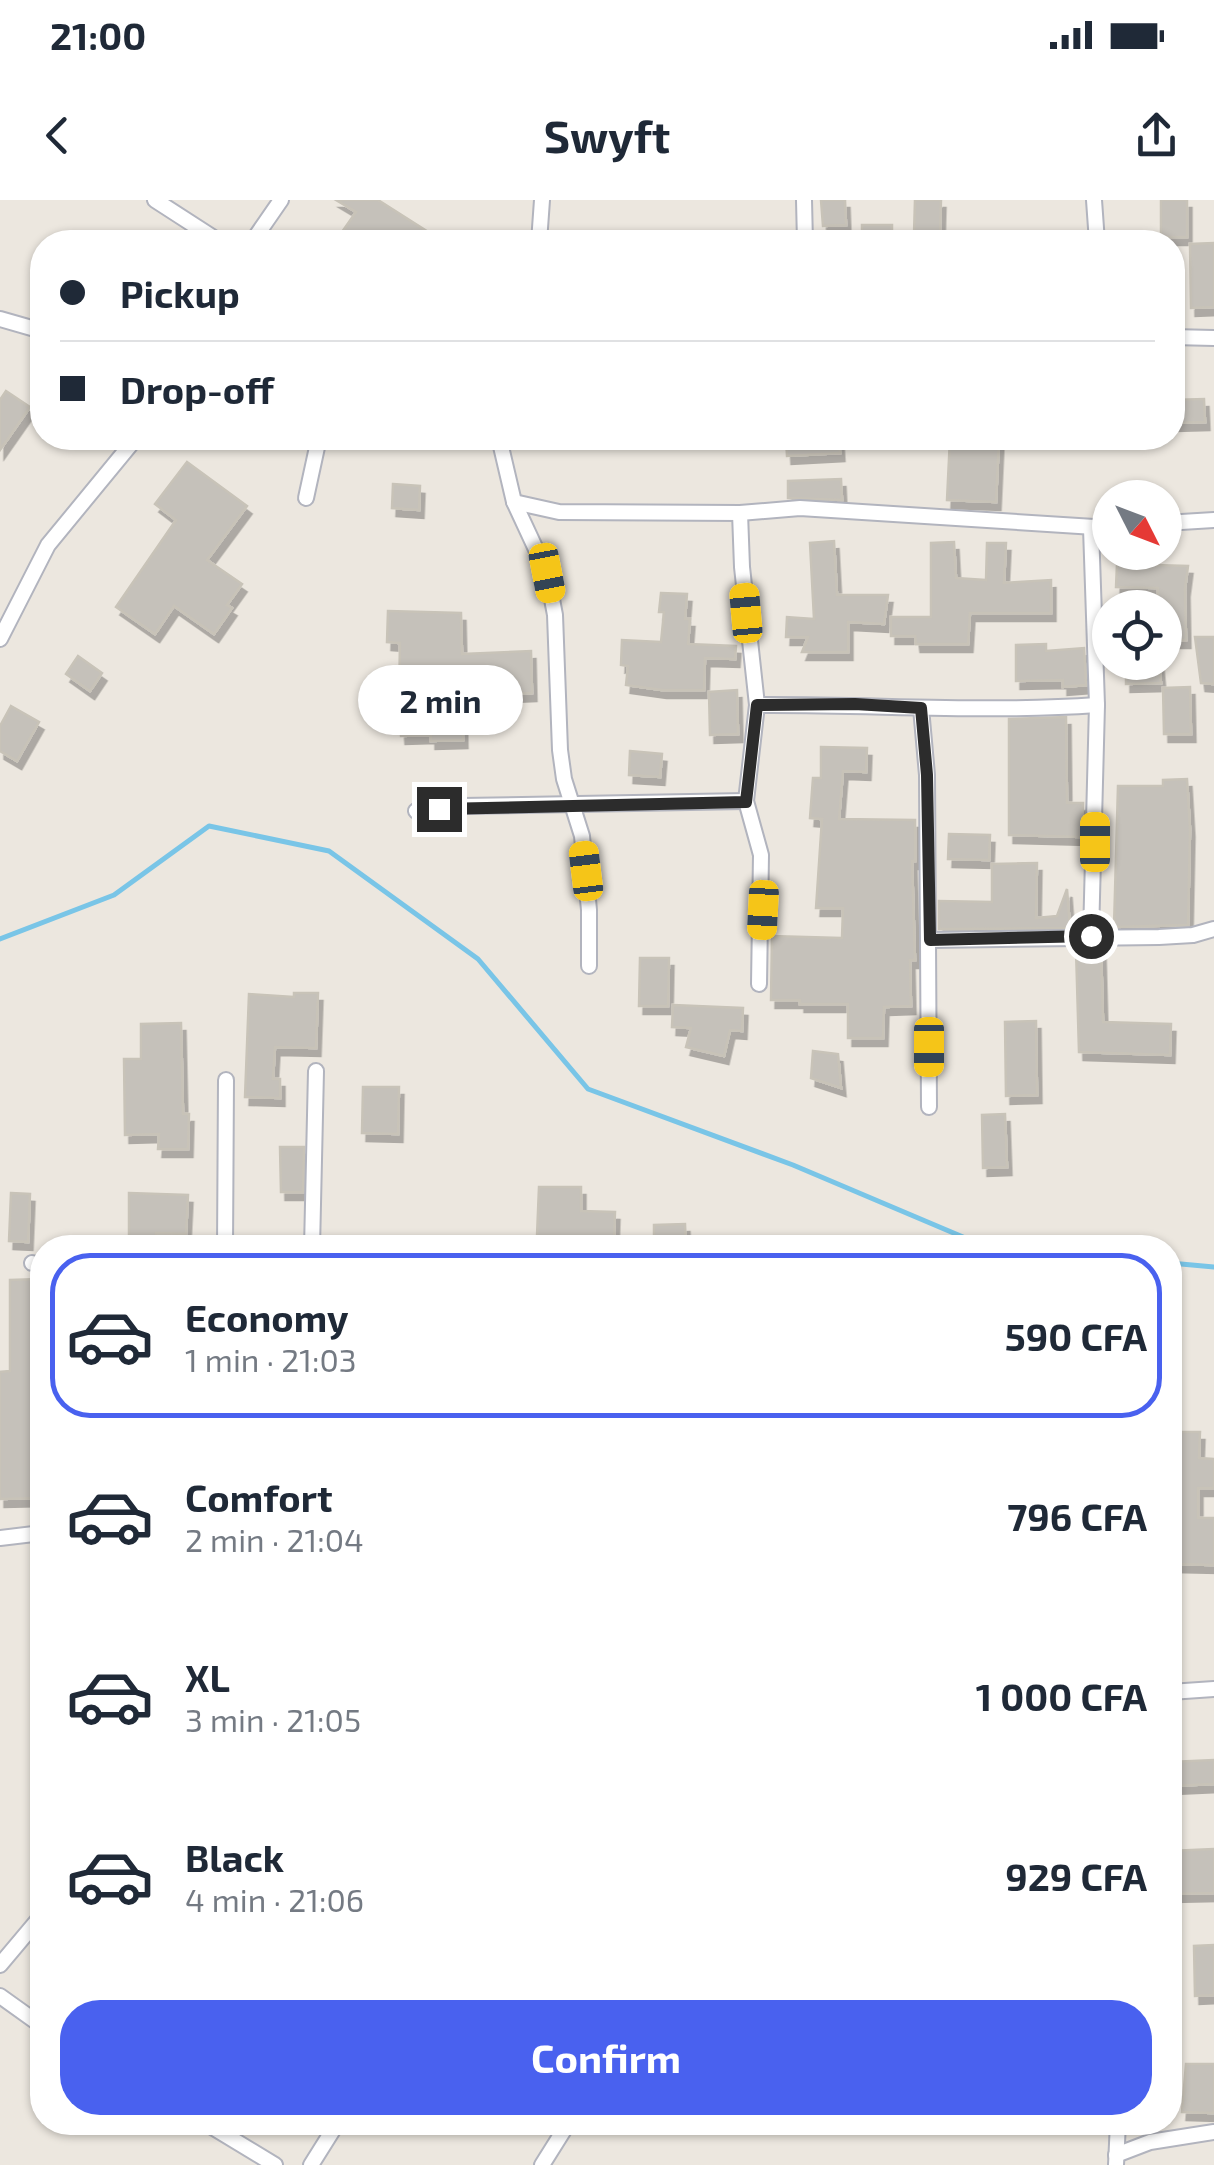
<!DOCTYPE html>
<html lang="en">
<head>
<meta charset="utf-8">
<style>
  :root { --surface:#fff; --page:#f6f6f7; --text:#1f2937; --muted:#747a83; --line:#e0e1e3; --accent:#4961ef }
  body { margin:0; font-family:"Exo 2",sans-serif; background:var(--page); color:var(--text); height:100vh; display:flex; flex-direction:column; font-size:38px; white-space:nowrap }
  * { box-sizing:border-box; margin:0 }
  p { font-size:32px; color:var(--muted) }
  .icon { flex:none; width:55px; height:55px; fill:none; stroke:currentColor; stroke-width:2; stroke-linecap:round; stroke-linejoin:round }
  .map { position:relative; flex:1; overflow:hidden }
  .side { position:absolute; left:30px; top:1035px; width:1152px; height:900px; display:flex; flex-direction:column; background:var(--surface); border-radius:40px; box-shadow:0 2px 8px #0004 }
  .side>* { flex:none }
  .top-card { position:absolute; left:30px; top:30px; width:1155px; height:220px; border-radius:40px; box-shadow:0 2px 8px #0004; display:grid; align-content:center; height:220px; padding:0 30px; background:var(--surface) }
  .needle { width:65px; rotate:132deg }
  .tools { position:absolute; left:1092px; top:280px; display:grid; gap:20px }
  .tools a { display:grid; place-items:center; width:90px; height:90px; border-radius:50%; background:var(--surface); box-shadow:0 2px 8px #0004; font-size:50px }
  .end { position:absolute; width:45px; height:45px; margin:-22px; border:12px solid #2c2c2c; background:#fff; box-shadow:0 0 0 5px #fff }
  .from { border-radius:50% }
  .bubble { position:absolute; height:70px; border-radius:35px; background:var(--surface); box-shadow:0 2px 8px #0004; font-size:32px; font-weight:700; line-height:70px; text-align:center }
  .car { position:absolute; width:30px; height:60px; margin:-30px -15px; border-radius:12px; box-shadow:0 0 8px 2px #0007; background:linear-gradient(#f5c518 24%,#345 0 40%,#f5c518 0 76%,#345 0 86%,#f5c518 0) }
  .top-card b { display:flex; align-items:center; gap:35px; height:95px; font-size:38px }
  .top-card b+b { border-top:2px solid var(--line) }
  .top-card i { width:25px; height:25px; background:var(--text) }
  ul { padding:18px 0 0; list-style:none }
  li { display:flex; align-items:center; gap:30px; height:165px; margin:0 20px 15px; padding:0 10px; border:5px solid transparent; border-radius:40px }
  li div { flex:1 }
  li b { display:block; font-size:38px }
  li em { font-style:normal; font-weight:700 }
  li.current { border-color:var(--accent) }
  li>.icon { width:90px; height:90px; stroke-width:1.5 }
  .cta { display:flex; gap:20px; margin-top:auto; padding:20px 30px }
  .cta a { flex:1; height:115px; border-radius:40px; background:var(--accent); color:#fff; font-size:40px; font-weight:700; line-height:115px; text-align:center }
  .status { display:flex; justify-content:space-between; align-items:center; height:70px; padding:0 50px; background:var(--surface); direction:ltr }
  .status svg { height:28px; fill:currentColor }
  header { display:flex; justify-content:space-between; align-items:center; height:130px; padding:0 30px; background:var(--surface); font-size:45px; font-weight:700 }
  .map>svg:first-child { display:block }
</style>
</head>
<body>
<div class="status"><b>21:00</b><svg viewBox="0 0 49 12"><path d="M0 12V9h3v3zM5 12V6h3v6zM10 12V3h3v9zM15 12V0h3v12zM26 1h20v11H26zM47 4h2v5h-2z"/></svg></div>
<header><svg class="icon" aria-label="back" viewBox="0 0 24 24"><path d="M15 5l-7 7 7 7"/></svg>Swyft<svg class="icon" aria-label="share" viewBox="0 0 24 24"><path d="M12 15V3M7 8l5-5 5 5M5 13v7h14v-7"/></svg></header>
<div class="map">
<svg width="1214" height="1965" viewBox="0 0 1214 1965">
  <defs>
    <filter id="shadow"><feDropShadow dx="4.5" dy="8" stdDeviation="0" flood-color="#0004"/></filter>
  </defs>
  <rect width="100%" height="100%" fill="#ece7df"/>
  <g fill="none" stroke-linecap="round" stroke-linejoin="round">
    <!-- stream -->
    <g stroke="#79c5e7" stroke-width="5">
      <path d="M0,739L114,695L209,626L329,651L478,759L588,889L793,965L989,1048"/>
      <path d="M1170,1063L1214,1067"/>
    </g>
  </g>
  <!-- building -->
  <g fill="#c5c1ba" stroke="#c8c3b8" stroke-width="2.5" filter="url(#shadow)">
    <path d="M336,0H378L444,42H335L356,12Z"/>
    <path d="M821,0H845L846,25L823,26Z"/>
    <path d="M915,0H941L940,34H914Z"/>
    <rect x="1161" y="0" width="26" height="37"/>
    <rect x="862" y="25" width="30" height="17"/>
    <path d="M1214,43V107L1191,108L1190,44Z"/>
    <path d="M6,191L30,207L0,250V200Z"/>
    <path d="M1204,199L1205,222L1172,223V200Z"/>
    <path d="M786,238H839L840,253L787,256Z"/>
    <path d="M950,238H999L996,302L947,300Z"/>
    <path d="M187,262L247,306L207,360L242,384L227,405L232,408L214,434L174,406L155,434L116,407L176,320L155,304Z"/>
    <path d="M841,279L842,300L788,298V281Z"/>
    <path d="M393,284L420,286L419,310L392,308Z"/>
    <path d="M834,341L837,395H888L884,424L848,422V452H802L808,437H786L787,417L814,419L810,343Z"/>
    <path d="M954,342L956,378L986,380L987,343H1006L1004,383L1051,380V413H970L968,444H916L915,436H891V417H931V343Z"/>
    <path d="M1117,364L1188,366L1185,389L1186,440H1165V408H1158V388L1116,387Z"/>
    <path d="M661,393L687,394L685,419H690L688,444L736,446L735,459L705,458L704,490H662L626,485L628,466L621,465L622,440L661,442L664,412H659Z"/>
    <path d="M388,411L461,413L462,454L531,451L532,493L462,496L463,540L431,541V535L401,536L400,521L386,520L387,496L399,497L400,443L387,442Z"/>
    <path d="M1195,437H1214V484L1201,483Z"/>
    <path d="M1046,444V451L1084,448L1086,485L1063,487V480L1016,481V445Z"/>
    <path d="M78,456L102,473L90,491L66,474Z"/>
    <path d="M1126,462H1159L1161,483L1126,484Z"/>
    <path d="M1190,487L1191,534H1164L1163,488Z"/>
    <path d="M737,490L738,534L710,535L709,492Z"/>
    <path d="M11,506L39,522L17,561L0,551V526Z"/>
    <path d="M1066,517L1067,603H1083L1082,637L1009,635V519Z"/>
    <path d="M821,547L867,548L866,572L843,571L839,619L915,620V661H912L915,760H910L911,806L884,807L883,838H848V804H800V800H771L772,736L842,738L843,708H816L822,619L810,618L813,578H821Z"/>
    <path d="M630,551L662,554L660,577L629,575Z"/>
    <path d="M1187,579L1190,629L1188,725L1114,727L1118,586H1163V580Z"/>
    <path d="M949,634L990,635L989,660L948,659Z"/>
    <path d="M1037,663L1036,718L1057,716L1067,689L1070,728L939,729V701L992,702V664Z"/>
    <path d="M1101,748L1103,822L1171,824L1170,855L1079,852L1076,749Z"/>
    <path d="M640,758H669L668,806H639Z"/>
    <path d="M294,793H318L316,848L275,847L273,879H280V898L245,897L249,794L294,797Z"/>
    <path d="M673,805L743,808L742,831L730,830L724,856L686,847L691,828L672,827Z"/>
    <path d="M1036,821L1037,895L1006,896L1005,822Z"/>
    <path d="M181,823L183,914H189L188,949H158L159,934L125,935L124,859H141V824Z"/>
    <path d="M813,851L838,854L841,888L811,878Z"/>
    <path d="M363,887H399L398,934L362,933Z"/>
    <path d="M1005,914L1007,967L983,968L982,915Z"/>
    <path d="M280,947H304L303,992H281Z"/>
    <path d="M539,987H581V1011L615,1012L614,1040H588V1036H537Z"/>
    <path d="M11,993L30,994L28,1042L9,1041Z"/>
    <path d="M129,993L188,995L186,1034L156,1033V1044L129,1045Z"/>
    <path d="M685,1024L686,1048H654V1025Z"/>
    <path d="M39,1079L41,1298L0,1299V1172L10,1171V1080Z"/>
    <path d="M1173,1232H1200L1199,1258L1214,1259V1288H1198V1318H1214V1365L1171,1364Z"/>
    <path d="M1214,1560V1584L1172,1586L1171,1562Z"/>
    <path d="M1214,1649V1693L1170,1694V1651Z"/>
    <path d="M1214,1745V1795L1195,1796L1194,1746Z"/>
    <path d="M1186,1864H1214V1913L1182,1912Z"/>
  </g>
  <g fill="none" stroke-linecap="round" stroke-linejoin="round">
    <defs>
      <g id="minor">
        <path d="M155,0L220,42"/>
        <path d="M804,0L805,42"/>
        <path d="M1094,0L1097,42"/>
        <path d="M252,42L281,0"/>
        <path d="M539,42L542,0"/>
        <path d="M0,119L42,131"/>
        <path d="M1172,137L1214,138"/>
        <path d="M499,238L514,302L547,373L555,415L560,550L564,579L582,636L589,710V766"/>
        <path d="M306,298L319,238"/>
        <path d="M514,302L559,312L740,313L800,308L1110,328"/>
        <path d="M740,313L742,367L757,505L746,601L761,655L759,784"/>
        <path d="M1165,323L1214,320"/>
        <path d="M1091,328L1097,505L1091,736"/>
        <path d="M0,439L48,345L136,238"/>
        <path d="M757,505C871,504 983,513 1097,505"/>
        <path d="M921,508L927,575L929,907"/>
        <path d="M416,611L462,606L746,601"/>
        <path d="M930,740L1159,737L1193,735L1214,729"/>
        <path d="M225,1048L226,880"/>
        <path d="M312,1048L316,871"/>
        <path d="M32,1063L42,1065"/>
        <path d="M0,1338L42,1333"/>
        <path d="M1170,1492L1214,1489"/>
        <path d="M0,1765L42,1715"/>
        <path d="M0,1796L42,1826"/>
        <path d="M204,1922L275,1965"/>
        <path d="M1116,1955L1150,1942L1214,1932"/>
        <path d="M311,1965L338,1922"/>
        <path d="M542,1965L569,1922"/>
        <path d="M1116,1965L1118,1922"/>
      </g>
    </defs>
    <!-- minor casing -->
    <use href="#minor" stroke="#b2b4be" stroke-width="18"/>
    <!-- minor -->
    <use href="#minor" stroke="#fff" stroke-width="14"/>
  </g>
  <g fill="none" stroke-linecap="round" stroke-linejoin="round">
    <!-- route -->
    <path stroke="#2c2c2c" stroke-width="12" d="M439,609L746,602L757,505L855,504L921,508L927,575L930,740L1091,736"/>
  </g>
</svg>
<div class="tools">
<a><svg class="needle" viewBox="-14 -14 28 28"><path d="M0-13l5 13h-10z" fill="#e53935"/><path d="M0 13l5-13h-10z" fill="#747a83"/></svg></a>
<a><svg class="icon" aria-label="locate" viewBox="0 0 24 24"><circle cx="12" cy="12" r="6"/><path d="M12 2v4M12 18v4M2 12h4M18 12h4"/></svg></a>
</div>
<i class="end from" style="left:1091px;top:736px"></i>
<i class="end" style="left:439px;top:609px"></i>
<div class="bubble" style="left:358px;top:465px;width:165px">2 min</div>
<i class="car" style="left:547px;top:373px;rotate:169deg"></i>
<i class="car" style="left:746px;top:413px;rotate:355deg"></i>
<i class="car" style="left:1095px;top:642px;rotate:0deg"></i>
<i class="car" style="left:586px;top:671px;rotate:353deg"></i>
<i class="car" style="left:763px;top:710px;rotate:183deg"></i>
<i class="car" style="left:929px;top:847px;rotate:180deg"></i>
<div class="top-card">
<b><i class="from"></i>Pickup</b>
<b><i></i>Drop-off</b>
</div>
<section class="side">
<ul>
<li class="current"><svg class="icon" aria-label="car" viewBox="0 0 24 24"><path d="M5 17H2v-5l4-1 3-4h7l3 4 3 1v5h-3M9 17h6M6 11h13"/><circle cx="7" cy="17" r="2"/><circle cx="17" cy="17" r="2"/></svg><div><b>Economy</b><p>1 min · 21:03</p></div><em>590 CFA</em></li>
<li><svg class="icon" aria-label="car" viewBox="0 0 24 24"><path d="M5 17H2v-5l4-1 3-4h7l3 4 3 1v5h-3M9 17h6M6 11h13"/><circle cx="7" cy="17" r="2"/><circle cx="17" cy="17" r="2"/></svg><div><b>Comfort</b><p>2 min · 21:04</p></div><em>796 CFA</em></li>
<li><svg class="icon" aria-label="car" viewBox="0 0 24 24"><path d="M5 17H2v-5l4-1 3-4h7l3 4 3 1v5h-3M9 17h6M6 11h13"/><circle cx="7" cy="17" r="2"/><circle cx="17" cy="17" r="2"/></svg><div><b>XL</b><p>3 min · 21:05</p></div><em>1 000 CFA</em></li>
<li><svg class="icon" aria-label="car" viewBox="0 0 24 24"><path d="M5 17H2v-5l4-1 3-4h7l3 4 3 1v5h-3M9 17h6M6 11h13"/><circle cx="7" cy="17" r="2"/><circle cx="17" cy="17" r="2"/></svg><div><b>Black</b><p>4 min · 21:06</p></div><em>929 CFA</em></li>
</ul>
<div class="cta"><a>Confirm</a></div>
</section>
</div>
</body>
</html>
